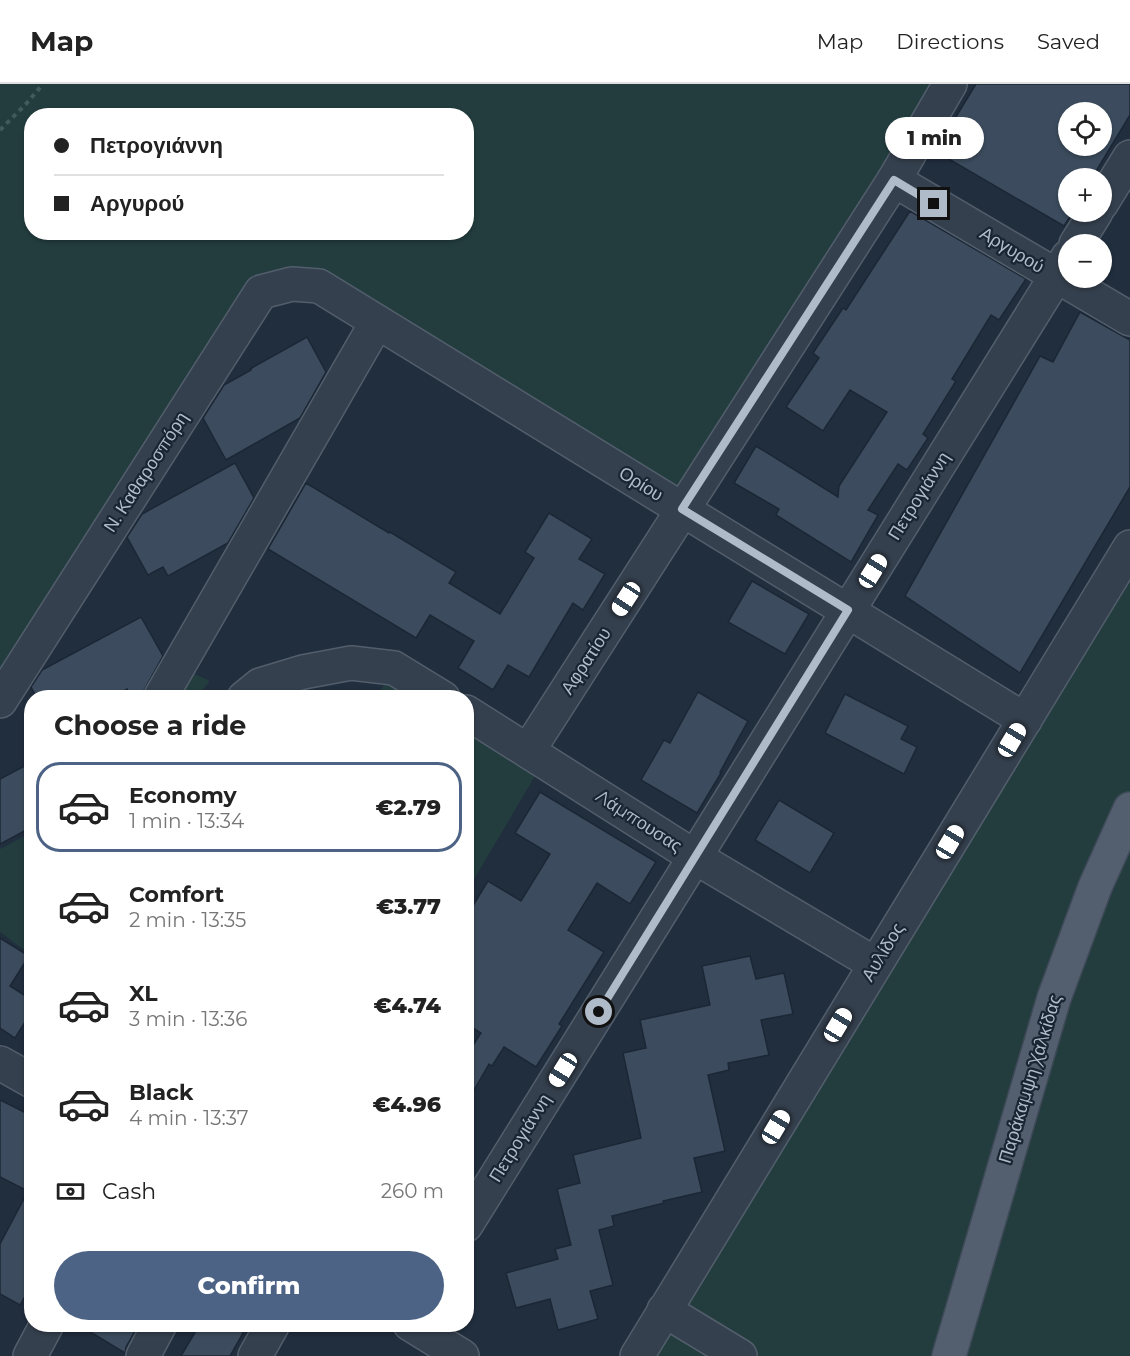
<!DOCTYPE html>
<html lang="en">
<head>
<meta charset="utf-8">
<style>
  :root { --surface:#fff; --page:#f6f6f6; --text:#222; --muted:#767676; --line:#e0e0e0; --accent:#4c6385 }
  body { margin:0; font-family:Montserrat,sans-serif; background:var(--page); color:var(--text); height:100vh; display:flex; flex-direction:column; font-size:22px; white-space:nowrap }
  * { box-sizing:border-box; margin:0 }
  p { font-size:20px; color:var(--muted) }
  .icon { flex:none; width:33px; height:33px; fill:none; stroke:currentColor; stroke-width:2; stroke-linecap:round; stroke-linejoin:round }
  .map { position:relative; flex:1; overflow:hidden }
  .details { position:absolute; left:24px; top:606px; width:450px; height:642px; display:flex; flex-direction:column; background:var(--surface); border-radius:24px; box-shadow:0 2px 4px #0004 }
  .details>* { flex:none }
  .guide { position:absolute; left:24px; top:24px; width:450px; height:132px; border-radius:24px; box-shadow:0 2px 4px #0004; display:grid; align-content:center; height:132px; padding:0 30px; background:var(--surface) }
  .fabs { position:absolute; left:1058px; top:18px; display:grid; gap:12px }
  .fabs a { display:grid; place-items:center; width:54px; height:54px; border-radius:50%; background:var(--surface); box-shadow:0 2px 4px #0004; font-size:30px }
  .end { position:absolute; width:27px; height:27px; margin:-14px; border:8px solid #b0bbca; background:#111; box-shadow:0 0 0 3px #111 }
  .from { border-radius:50% }
  .bubble { position:absolute; height:42px; border-radius:21px; background:var(--surface); box-shadow:0 2px 4px #0004; font-size:20px; font-weight:800; line-height:42px; text-align:center }
  .car { position:absolute; width:18px; height:36px; margin:-18px -9px; border-radius:8px; box-shadow:0 0 4px 2px #0007; background:linear-gradient(#fff 24%,#345 0 40%,#fff 0 76%,#345 0 86%,#fff 0) }
  .guide b { display:flex; align-items:center; gap:21px; height:57px; font-size:22px }
  .guide b+b { border-top:2px solid var(--line) }
  .guide i { width:15px; height:15px; background:var(--text) }
  ul { padding:0; list-style:none }
  li { display:flex; align-items:center; gap:18px; height:90px; margin:0 12px 9px; padding:0 18px; border:3px solid transparent; border-radius:24px }
  li div { flex:1 }
  li b { display:block; font-size:22px }
  li em { font-style:normal; font-weight:800 }
  li.selected { border-color:var(--accent) }
  li>.icon { width:54px; height:54px; stroke-width:1.5 }
  h2 { padding:0 30px; font-size:27px; line-height:72px }
  .pay { display:flex; align-items:center; gap:15px; height:66px; padding:0 30px; font-size:22px }
  .pay p { margin-inline-start:auto }
  .cta { display:flex; gap:12px; margin-top:auto; padding:12px 30px }
  .cta a { flex:1; height:69px; border-radius:36px; background:var(--accent); color:#fff; font-size:24px; font-weight:800; line-height:69px; text-align:center }
  header { display:flex; align-items:center; gap:36px; box-sizing:border-box; height:84px; padding:0 30px; background:var(--surface); border-bottom:2px solid var(--line) }
  header strong { font-size:28px }
  nav { display:flex; gap:33px; margin-inline-start:auto; font-size:21px }
  .map>svg:first-child { display:block }
</style>
</head>
<body>
<header>
<strong>Map</strong>
<nav><a>Map</a><a>Directions</a><a>Saved</a></nav>
</header>
<div class="map">
<svg width="1130" height="1272" viewBox="0 0 1130 1272">
  <rect width="100%" height="100%" fill="#212e3e"/>
  <!-- green -->
  <g fill="#233d3f" fill-rule="evenodd">
    <path d="M0,0H950L683,425L319,202L261,208L0,617ZM32,32H466V148H32Z"/>
    <path d="M1130,463V1272H637Z"/>
    <path d="M171,579L210,597L197,613L136,614L167,594Z"/>
    <path d="M394,584L443,614H376Z"/>
    <path d="M467,628L544,677L467,807Z"/>
    <path d="M31,749V871L0,848V765Z"/>
  </g>
  <!-- building -->
  <g fill="#3c4c5e" stroke="#1c2735" stroke-width="1.5" fill-rule="evenodd">
    <path d="M976,0H1130V31L1092,94H1068V128H1073L1064,142L935,67ZM1068,28H1101V62H1068Z"/>
    <path d="M910,127L1026,195L999,236L991,231L952,295L956,297L923,350L928,354L907,386L898,380L868,426L878,431L851,478L776,431L779,425L734,399L756,362L838,413L839,402L887,328L850,306L823,347L786,323L819,274L813,269L843,224L846,226Z"/>
    <path d="M1080,228L1130,256V403L1020,589L905,512L1040,272L1053,278Z"/>
    <path d="M307,253L326,288L300,334L226,376L203,334L224,301L251,286L250,285Z"/>
    <path d="M235,379L254,414L228,459L168,492L163,483L148,491L127,453L142,430Z"/>
    <path d="M306,399L389,449L390,448L456,488L449,499L500,530L534,474L525,468L549,429L592,455L579,475L605,490L583,526L573,519L529,593L508,581L493,606L458,584L474,557L430,531L416,554L268,465Z"/>
    <path d="M752,497L809,530L785,570L728,538Z"/>
    <path d="M141,533L163,572L143,608L133,614H131L127,605L112,614H37L31,603L42,586Z"/>
    <path d="M698,608L748,637L720,688L721,689L697,729L641,696L664,656L670,659Z"/>
    <path d="M845,610L908,642L901,655L917,663L904,690L825,649Z"/>
    <path d="M32,678V743L0,760V695Z"/>
    <path d="M540,708L656,778L630,820L597,799L568,846L604,868L559,940L562,942L536,983L504,963L492,982L489,980L466,1020V972L481,949L466,940V833L488,797L521,817L550,770L515,749Z"/>
    <path d="M779,716L834,749L810,789L755,756Z"/>
    <path d="M0,854L29,872L10,902L32,916V927L15,954L0,944Z"/>
    <path d="M750,872L756,895L784,889L793,930L761,936L769,971L728,979L729,986L708,991L725,1067L694,1074L702,1108L663,1117L664,1119L612,1132L614,1142L599,1146L613,1201L590,1207L598,1235L558,1246L550,1215L516,1224L506,1189L558,1175L555,1165L571,1161L557,1105L580,1099L573,1071L641,1054L623,969L646,964L640,936L710,921L702,882Z"/>
    <path d="M0,1016L32,1032V1200L20,1221L0,1210V1160L28,1107L0,1093Z"/>
    <path d="M77,1240H139L126,1263L125,1269Z"/>
    <path d="M200,1240H248L230,1272H181Z"/>
  </g>
  <g fill="none" stroke-linecap="round" stroke-linejoin="round">
    <defs>
      <g id="minor">
        <path d="M894,96L1130,235"/>
        <path d="M1101,120L1130,73"/>
        <path d="M1076,160L1096,128"/>
        <path d="M160,614L377,238"/>
        <path d="M244,614L260,601L303,588L351,579L394,584L443,614"/>
        <path d="M0,617L261,208L292,200L319,202L1025,636"/>
        <path d="M466,628L695,773L875,880"/>
        <path d="M528,667L894,96L950,0"/>
        <path d="M0,979L32,997"/>
        <path d="M466,1141L1068,173"/>
        <path d="M664,1226L740,1272"/>
        <path d="M410,1240L462,1272"/>
        <path d="M30,1272L47,1240"/>
        <path d="M143,1272L160,1240"/>
        <path d="M255,1272L273,1240"/>
        <path d="M637,1272L1130,463"/>
      </g>
      <path id="major" d="M949,1272L1054,914L1095,803L1130,725"/>
    </defs>
    <!-- minor casing -->
    <use href="#minor" stroke="#535e6c" stroke-width="36"/>
    <!-- major casing -->
    <use href="#major" stroke="#3e4957" stroke-width="36"/>
    <!-- path -->
    <path stroke="#415a5c" stroke-width="4" stroke-dasharray="4.5 4.5" stroke-linecap="butt" d="M0,46L26,20L43,0"/>
    <!-- minor -->
    <use href="#minor" stroke="#35404e" stroke-width="33"/>
    <!-- major -->
    <use href="#major" stroke="#535f6f" stroke-width="33"/>
  </g>
  <g fill="none" stroke-linecap="round" stroke-linejoin="round">
    <!-- route -->
    <path stroke="#b0bbca" stroke-width="8" d="M599,928L848,526L682,425L894,96L934,120"/>
  </g>
  <g text-anchor="middle" dominant-baseline="central" stroke-width="4.5" stroke-linejoin="round" paint-order="stroke">
    <!-- street labels -->
    <g font-size="18" fill="#b0bbca" stroke="#1a2533">
      <text transform="translate(1012 166) rotate(31)">Αργυρού</text>
      <text transform="translate(146 388) rotate(-57)">Ν. Καθαροσπόρη</text>
      <text transform="translate(641 400) rotate(32)">Ορίου</text>
      <text transform="translate(919 412) rotate(-58)">Πετρογιάννη</text>
      <text transform="translate(586 577) rotate(-57)">Αφρατίου</text>
      <text transform="translate(639 737) rotate(33)">Λάμπουσας</text>
      <text transform="translate(883 868) rotate(-59)">Αυλίδος</text>
      <text transform="translate(1030 995) rotate(-73)">Παράκαμψη Χαλκίδας</text>
      <text transform="translate(520 1054) rotate(-58)">Πετρογιάννη</text>
    </g>
  </g>
</svg>
<div class="fabs">
<a><svg class="icon" aria-label="locate" viewBox="0 0 24 24"><circle cx="12" cy="12" r="6"/><path d="M12 2v4M12 18v4M2 12h4M18 12h4"/></svg></a>
<a>+</a>
<a>−</a>
</div>
<i class="end from" style="left:599px;top:928px"></i>
<i class="end" style="left:934px;top:120px"></i>
<div class="bubble" style="left:885px;top:33px;width:99px">1 min</div>
<i class="car" style="left:873px;top:487px;rotate:32deg"></i>
<i class="car" style="left:626px;top:515px;rotate:213deg"></i>
<i class="car" style="left:1012px;top:656px;rotate:31deg"></i>
<i class="car" style="left:950px;top:758px;rotate:31deg"></i>
<i class="car" style="left:838px;top:941px;rotate:31deg"></i>
<i class="car" style="left:563px;top:986px;rotate:212deg"></i>
<i class="car" style="left:776px;top:1043px;rotate:31deg"></i>
<div class="guide">
<b><i class="from"></i>Πετρογιάννη</b>
<b><i></i>Αργυρού</b>
</div>
<section class="details">
<h2>Choose a ride</h2>
<ul>
<li class="selected"><svg class="icon" aria-label="car" viewBox="0 0 24 24"><path d="M5 17H2v-5l4-1 3-4h7l3 4 3 1v5h-3M9 17h6M6 11h13"/><circle cx="7" cy="17" r="2"/><circle cx="17" cy="17" r="2"/></svg><div><b>Economy</b><p>1 min · 13:34</p></div><em>€2.79</em></li>
<li><svg class="icon" aria-label="car" viewBox="0 0 24 24"><path d="M5 17H2v-5l4-1 3-4h7l3 4 3 1v5h-3M9 17h6M6 11h13"/><circle cx="7" cy="17" r="2"/><circle cx="17" cy="17" r="2"/></svg><div><b>Comfort</b><p>2 min · 13:35</p></div><em>€3.77</em></li>
<li><svg class="icon" aria-label="car" viewBox="0 0 24 24"><path d="M5 17H2v-5l4-1 3-4h7l3 4 3 1v5h-3M9 17h6M6 11h13"/><circle cx="7" cy="17" r="2"/><circle cx="17" cy="17" r="2"/></svg><div><b>XL</b><p>3 min · 13:36</p></div><em>€4.74</em></li>
<li><svg class="icon" aria-label="car" viewBox="0 0 24 24"><path d="M5 17H2v-5l4-1 3-4h7l3 4 3 1v5h-3M9 17h6M6 11h13"/><circle cx="7" cy="17" r="2"/><circle cx="17" cy="17" r="2"/></svg><div><b>Black</b><p>4 min · 13:37</p></div><em>€4.96</em></li>
</ul>
<div class="pay"><svg class="icon" aria-label="cash" viewBox="0 0 24 24"><path d="M3 7h18v10H3z"/><circle cx="12" cy="12" r="2"/></svg>Cash<p>260 m</p></div>
<div class="cta"><a>Confirm</a></div>
</section>
</div>
</body>
</html>
